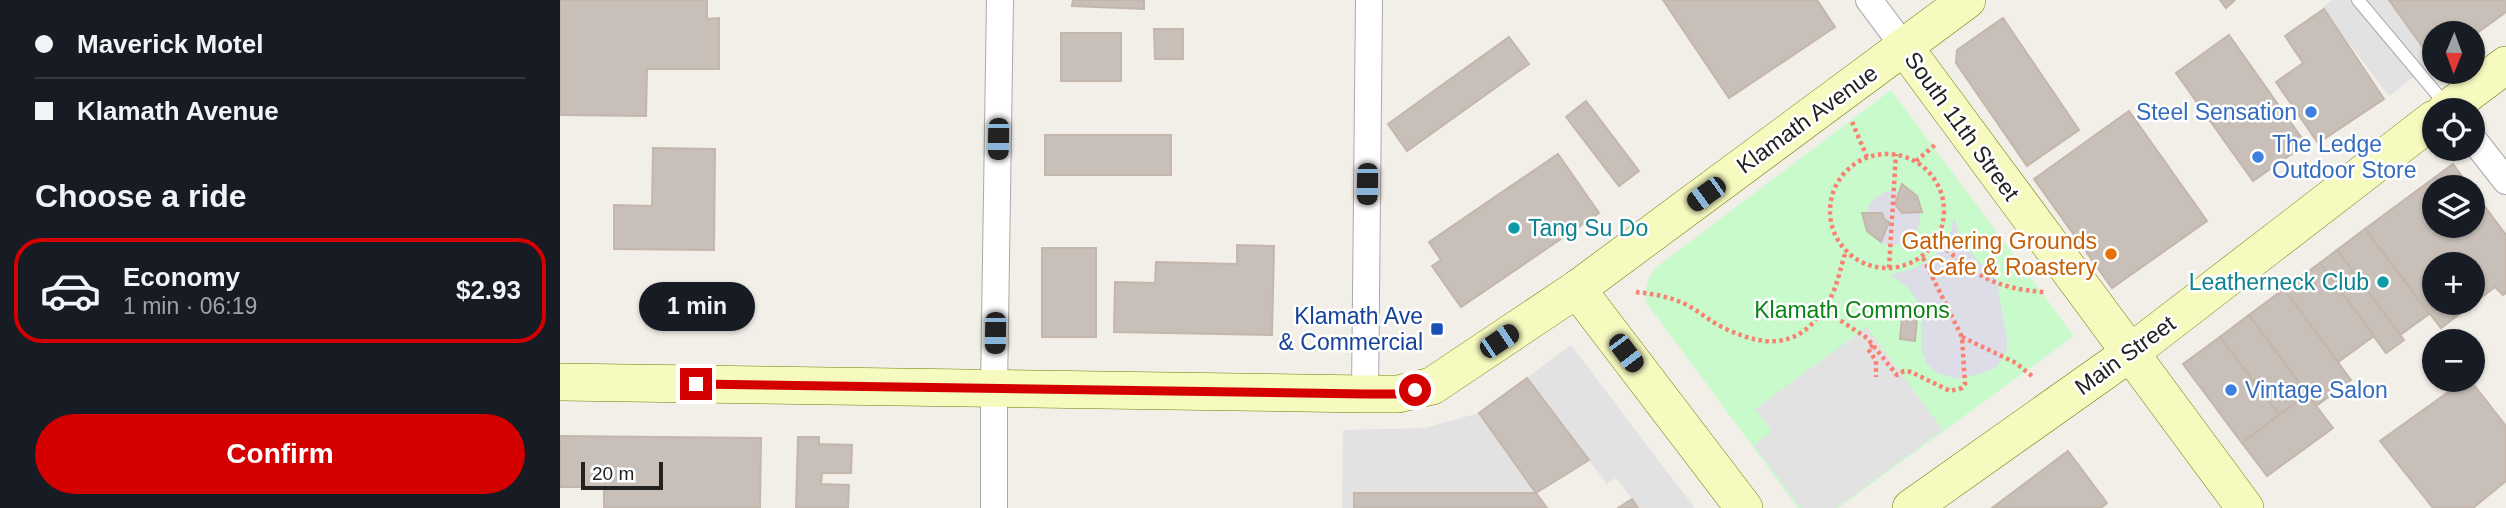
<!DOCTYPE html>
<html lang="en">
<head>
<meta charset="utf-8">
<style>
  :root { --surface:#171b24; --page:#20242c; --text:#f1f3f6; --muted:#9ea1a6; --line:#363941; --accent:#d40000 }
  body { margin:0; font-family:Helvetica,sans-serif; background:var(--page); color:var(--text); height:100vh; display:flex; flex-direction:column; font-size:26px; white-space:nowrap }
  * { box-sizing:border-box; margin:0 }
  p { font-size:23px; color:var(--muted) }
  .icon { flex:none; width:38px; height:38px; fill:none; stroke:currentColor; stroke-width:2; stroke-linecap:round; stroke-linejoin:round }
  .map { position:relative; flex:1; overflow:hidden }
  .details { display:flex; flex-direction:column; background:var(--surface); width:560px }
  .details>* { flex:none }
  .top-card { display:grid; align-content:center; height:154px; padding:0 35px; background:var(--surface) }
  .needle { width:46px; rotate:181deg }
  .tools { position:absolute; left:1862px; top:21px; display:grid; gap:14px }
  .tools a { display:grid; place-items:center; width:63px; height:63px; border-radius:50%; background:var(--surface); box-shadow:0 2px 5px #0004; font-size:35px }
  .scale { position:absolute; left:21px; bottom:18px; width:82px; box-sizing:border-box; padding-left:7px; border:4px solid #222; border-top:0; font-size:19px; line-height:24px; white-space:nowrap; color:#222; -webkit-text-stroke:5px #fff; paint-order:stroke }
  .end { position:absolute; width:32px; height:32px; margin:-16px; border:9px solid #d40000; background:#fff; box-shadow:0 0 0 4px #fff }
  .from { border-radius:50% }
  .bubble { position:absolute; height:49px; border-radius:24px; background:var(--surface); box-shadow:0 2px 5px #0004; font-size:23px; font-weight:800; line-height:49px; text-align:center }
  .car { position:absolute; width:21px; height:42px; margin:-21px -10px; border-radius:9px; box-shadow:0 0 5px 2px #0007; background:linear-gradient(#222 24%,#8ab4d8 0 40%,#222 0 76%,#8ab4d8 0 86%,#222 0) }
  .top-card b { display:flex; align-items:center; gap:24px; height:66px; font-size:26px }
  .top-card b+b { border-top:2px solid var(--line) }
  .top-card i { width:18px; height:18px; background:var(--text) }
  ul { padding:0; list-style:none }
  li { display:flex; align-items:center; gap:21px; height:105px; margin:0 14px 10px; padding:0 21px; border:4px solid transparent; border-radius:28px }
  li div { flex:1 }
  li b { display:block; font-size:26px }
  li em { font-style:normal; font-weight:800 }
  li.selected { border-color:var(--accent) }
  li>.icon { width:63px; height:63px; stroke-width:1.5 }
  h2 { padding:0 35px; font-size:32px; line-height:84px }
  .button { display:flex; gap:14px; margin-top:auto; padding:14px 35px }
  .button a { flex:1; height:80px; border-radius:42px; background:var(--accent); color:#fff; font-size:28px; font-weight:800; line-height:80px; text-align:center }
  main { display:flex; flex:1; min-height:0 }
  .map>svg:first-child { display:block }
</style>
</head>
<body>
<main>
<section class="details">
<div class="top-card">
<b><i class="from"></i>Maverick Motel</b>
<b><i></i>Klamath Avenue</b>
</div>
<h2>Choose a ride</h2>
<ul>
<li class="selected"><svg class="icon" aria-label="car" viewBox="0 0 24 24"><path d="M5 17H2v-5l4-1 3-4h7l3 4 3 1v5h-3M9 17h6M6 11h13"/><circle cx="7" cy="17" r="2"/><circle cx="17" cy="17" r="2"/></svg><div><b>Economy</b><p>1 min · 06:19</p></div><em>$2.93</em></li>
</ul>
<div class="button"><a>Confirm</a></div>
</section>
<div class="map">
<svg width="1946" height="508" viewBox="0 0 1946 508">
  <rect width="100%" height="100%" fill="#f2efe9"/>
  <!-- park -->
  <path fill="#c8facc" d="M1331,90L1514,336L1278,508H1238L1086,302C1084,287 1088,277 1098,266Z"/>
  <!-- parking -->
  <g fill="#e2e2e2">
    <path d="M1772,0H1833L1874,54V61L1829,96L1762,8Z"/>
    <path d="M1307,327L1383,430L1276,508H1241L1194,445L1212,431L1195,409Z"/>
    <path d="M1011,345L1091,451L1135,508H1079L1056,478L1047,484L967,378Z"/>
    <path d="M919,413L976,493H794V508H782L783,430L865,428Z"/>
  </g>
  <!-- plaza -->
  <g fill="#dddde8">
    <circle cx="1333" cy="218" r="27"/>
    <path d="M1394,217L1401,239L1420,263L1435,272L1447,339V350L1436,368L1404,379L1393,378L1377,373L1366,363L1361,349L1362,316L1356,299L1349,289L1330,275L1353,269L1370,260L1383,246L1391,231Z"/>
  </g>
  <!-- building -->
  <g fill="#c7bfb8" stroke="#c4b6ab" stroke-width="2" fill-rule="evenodd">
    <path d="M0,0H147V19L159,18V69H87L86,116L0,115Z"/>
    <path d="M513,0H584V9L512,6Z"/>
    <path d="M1103,0H1257L1275,27L1169,98Z"/>
    <path d="M1660,0H1675L1666,8Z"/>
    <path d="M1829,0H1946V12L1913,36V33H1874V63Z"/>
    <path d="M1764,9L1824,99L1758,143L1716,82L1743,63L1725,36Z"/>
    <path d="M1443,18L1519,130L1467,166L1396,63L1397,50Z"/>
    <path d="M594,29H623V59H595Z"/>
    <rect x="501" y="33" width="60" height="48"/>
    <path d="M1669,35L1746,144L1693,181L1616,73Z"/>
    <path d="M949,37L969,64L847,151L828,124Z"/>
    <path d="M1026,101L1079,171L1059,186L1006,117Z"/>
    <path d="M1569,111L1647,221L1552,288L1474,179Z"/>
    <rect x="485" y="135" width="126" height="40"/>
    <path d="M93,148L155,149L154,250L54,249V205L92,206Z"/>
    <path d="M998,154L1039,213L901,307L872,266L881,260L869,242Z"/>
    <path d="M1893,164L1910,187H1874V226H1913V191L1946,235V293L1943,295L1935,287L1881,328L1805,229ZM1874,264H1913V303H1874Z"/>
    <path d="M1342,184L1357,196L1362,212L1342,213L1335,204Z"/>
    <path d="M1302,213H1322L1324,219L1329,222L1321,242L1307,231Z"/>
    <path d="M1805,229L1869,314L1840,335L1777,250Z"/>
    <path d="M677,245L714,246L712,335L554,332L555,282L595,283L596,262L677,264Z"/>
    <rect x="482" y="248" width="54" height="89"/>
    <path d="M1777,250L1844,340L1826,353L1760,263Z"/>
    <path d="M1760,263L1814,336L1778,362L1724,289Z"/>
    <path d="M1724,289L1791,380L1756,406L1689,315Z"/>
    <path d="M1343,306L1358,307L1355,341L1340,339Z"/>
    <path d="M1689,315L1747,394L1719,415L1660,337Z"/>
    <path d="M1660,337L1719,415L1682,443L1623,364Z"/>
    <path d="M967,378L1029,460L976,493L919,413Z"/>
    <path d="M1905,380H1910L1946,426V481L1913,508H1873L1820,441Z"/>
    <path d="M1747,394L1773,428L1707,476L1682,443Z"/>
    <path d="M0,436L201,438L200,508H44V487H0Z"/>
    <path d="M238,437H259V444L292,445L291,473H262L261,484L289,485L288,508H236Z"/>
    <path d="M1508,451L1547,503L1541,508H1432Z"/>
    <path d="M794,493H976L987,508H794Z"/>
    <path d="M1072,499L1078,508H1058Z"/>
  </g>
  <g fill="none" stroke-linecap="round" stroke-linejoin="round">
    <defs>
      <path id="lane" d="M1798,0L1886,105"/>
      <g id="street">
        <path d="M1309,0L1345,48"/>
        <path d="M1913,139L1946,181"/>
        <path d="M805,394L809,0"/>
        <path d="M434,508V389L440,0"/>
      </g>
      <g id="secondary">
        <path d="M1345,48L1685,508"/>
        <path d="M1886,110L1946,65"/>
        <path d="M1017,289L1184,508"/>
        <path d="M0,382L805,394H838L872,386L1017,289L1407,0"/>
        <path d="M1351,508L1570,353L1874,119"/>
      </g>
    </defs>
    <!-- lane casing -->
    <use href="#lane" stroke="#a9a9a9" stroke-width="14"/>
    <!-- street casing -->
    <use href="#street" stroke="#a9a9a9" stroke-width="28"/>
    <!-- secondary casing -->
    <use href="#secondary" stroke="#707d05" stroke-width="38"/>
    <!-- path -->
    <g stroke="#fa8072" stroke-width="4.5" stroke-dasharray="3.5 3.5" stroke-linecap="butt">
      <path d="M1292,122L1307,157"/>
      <circle cx="1327" cy="211" r="57"/>
      <path d="M1356,161L1376,144"/>
      <path d="M1376,240C1413,274 1434,289 1485,292"/>
      <path d="M1329,268L1336,154"/>
      <path d="M1076,292C1094,294 1111,297 1127,305C1140,312 1151,322 1164,328C1212,351 1245,346 1271,297C1278,283 1281,265 1286,251"/>
      <path d="M1263,309L1307,338L1337,375L1344,371L1351,372L1390,391L1402,388L1405,384L1402,337L1362,256"/>
      <path d="M1402,337L1456,363L1473,377"/>
      <path d="M1313,345L1308,349L1316,361V377"/>
    </g>
    <!-- lane -->
    <use href="#lane" stroke="#fff" stroke-width="12"/>
    <!-- street -->
    <use href="#street" stroke="#fff" stroke-width="26"/>
    <!-- secondary -->
    <use href="#secondary" stroke="#f7fabf" stroke-width="37"/>
  </g>
  <g fill="none" stroke-linecap="round" stroke-linejoin="round">
    <!-- route -->
    <path stroke="#d40000" stroke-width="9" d="M136,384L805,394H838L855,390"/>
  </g>
  <!-- markers -->
  <g fill="#3f7fe0" stroke="#fff" stroke-width="2.5">
    <circle cx="1751" cy="112" r="7"/>
    <circle cx="1698" cy="157" r="7"/>
    <circle cx="1671" cy="390" r="7"/>
  </g>
  <g fill="#0f9aa8" stroke="#fff" stroke-width="2.5">
    <circle cx="954" cy="228" r="7"/>
    <circle cx="1823" cy="282" r="7"/>
  </g>
  <circle fill="#e8710a" stroke="#fff" stroke-width="2.5" cx="1551" cy="254" r="7"/>
  <rect fill="#1a4fb4" stroke="#fff" stroke-width="2.5" x="870" y="322" width="14" height="14" rx="3.5"/>
  <g text-anchor="middle" dominant-baseline="central" stroke-width="5" stroke-linejoin="round" paint-order="stroke">
    <!-- shop labels -->
    <g font-size="23" fill="#366cbe" stroke="#fff" text-anchor="start">
      <text x="1737" y="112" text-anchor="end">Steel Sensation</text>
      <text x="1712" y="144">The Ledge<tspan x="1712" dy="26">Outdoor Store</tspan></text>
      <text x="1685" y="390">Vintage Salon</text>
    </g>
    <!-- street labels -->
    <g font-size="23" fill="#222" stroke="#fff">
      <text transform="translate(1247 119) rotate(-36)">Klamath Avenue</text>
      <text transform="translate(1402 126) rotate(54)">South 11th Street</text>
      <text transform="translate(1565 355) rotate(-36)">Main Street</text>
    </g>
    <!-- culture labels -->
    <g font-size="23" fill="#0d838f" stroke="#fff" text-anchor="start">
      <text x="968" y="228">Tang Su Do</text>
      <text x="1809" y="282" text-anchor="end">Leatherneck Club</text>
    </g>
    <!-- food labels -->
    <g font-size="23" fill="#c56008" stroke="#fff" text-anchor="end">
      <text x="1537" y="241">Gathering Grounds<tspan x="1537" dy="26">Cafe &amp; Roastery</tspan></text>
    </g>
    <!-- park labels -->
    <g font-size="23" fill="#0c8416" stroke="#fff">
      <text x="1292" y="310">Klamath Commons</text>
    </g>
    <!-- transit labels -->
    <g font-size="23" fill="#164399" stroke="#fff" text-anchor="end">
      <text x="863" y="316">Klamath Ave<tspan x="863" dy="26">&amp; Commercial</tspan></text>
    </g>
  </g>
</svg>
<div class="tools">
<a><svg class="needle" viewBox="-14 -14 28 28"><path d="M0-13l5 13h-10z" fill="#e53935"/><path d="M0 13l5-13h-10z" fill="#9ea1a6"/></svg></a>
<a><svg class="icon" aria-label="locate" viewBox="0 0 24 24"><circle cx="12" cy="12" r="6"/><path d="M12 2v4M12 18v4M2 12h4M18 12h4"/></svg></a>
<a><svg class="icon" aria-label="layers" viewBox="0 0 24 24"><path d="M12 4l9 5-9 5-9-5zM3 14l9 5 9-5"/></svg></a>
<a>+</a>
<a>−</a>
</div>
<div class="scale">20 m</div>
<i class="end from" style="left:855px;top:390px"></i>
<i class="end" style="left:136px;top:384px"></i>
<div class="bubble" style="left:79px;top:282px;width:116px">1 min</div>
<i class="car" style="left:438px;top:139px;rotate:181deg"></i>
<i class="car" style="left:807px;top:184px;rotate:181deg"></i>
<i class="car" style="left:1146px;top:194px;rotate:234deg"></i>
<i class="car" style="left:435px;top:333px;rotate:181deg"></i>
<i class="car" style="left:939px;top:341px;rotate:56deg"></i>
<i class="car" style="left:1066px;top:353px;rotate:143deg"></i>
</div>
</main>
</body>
</html>
